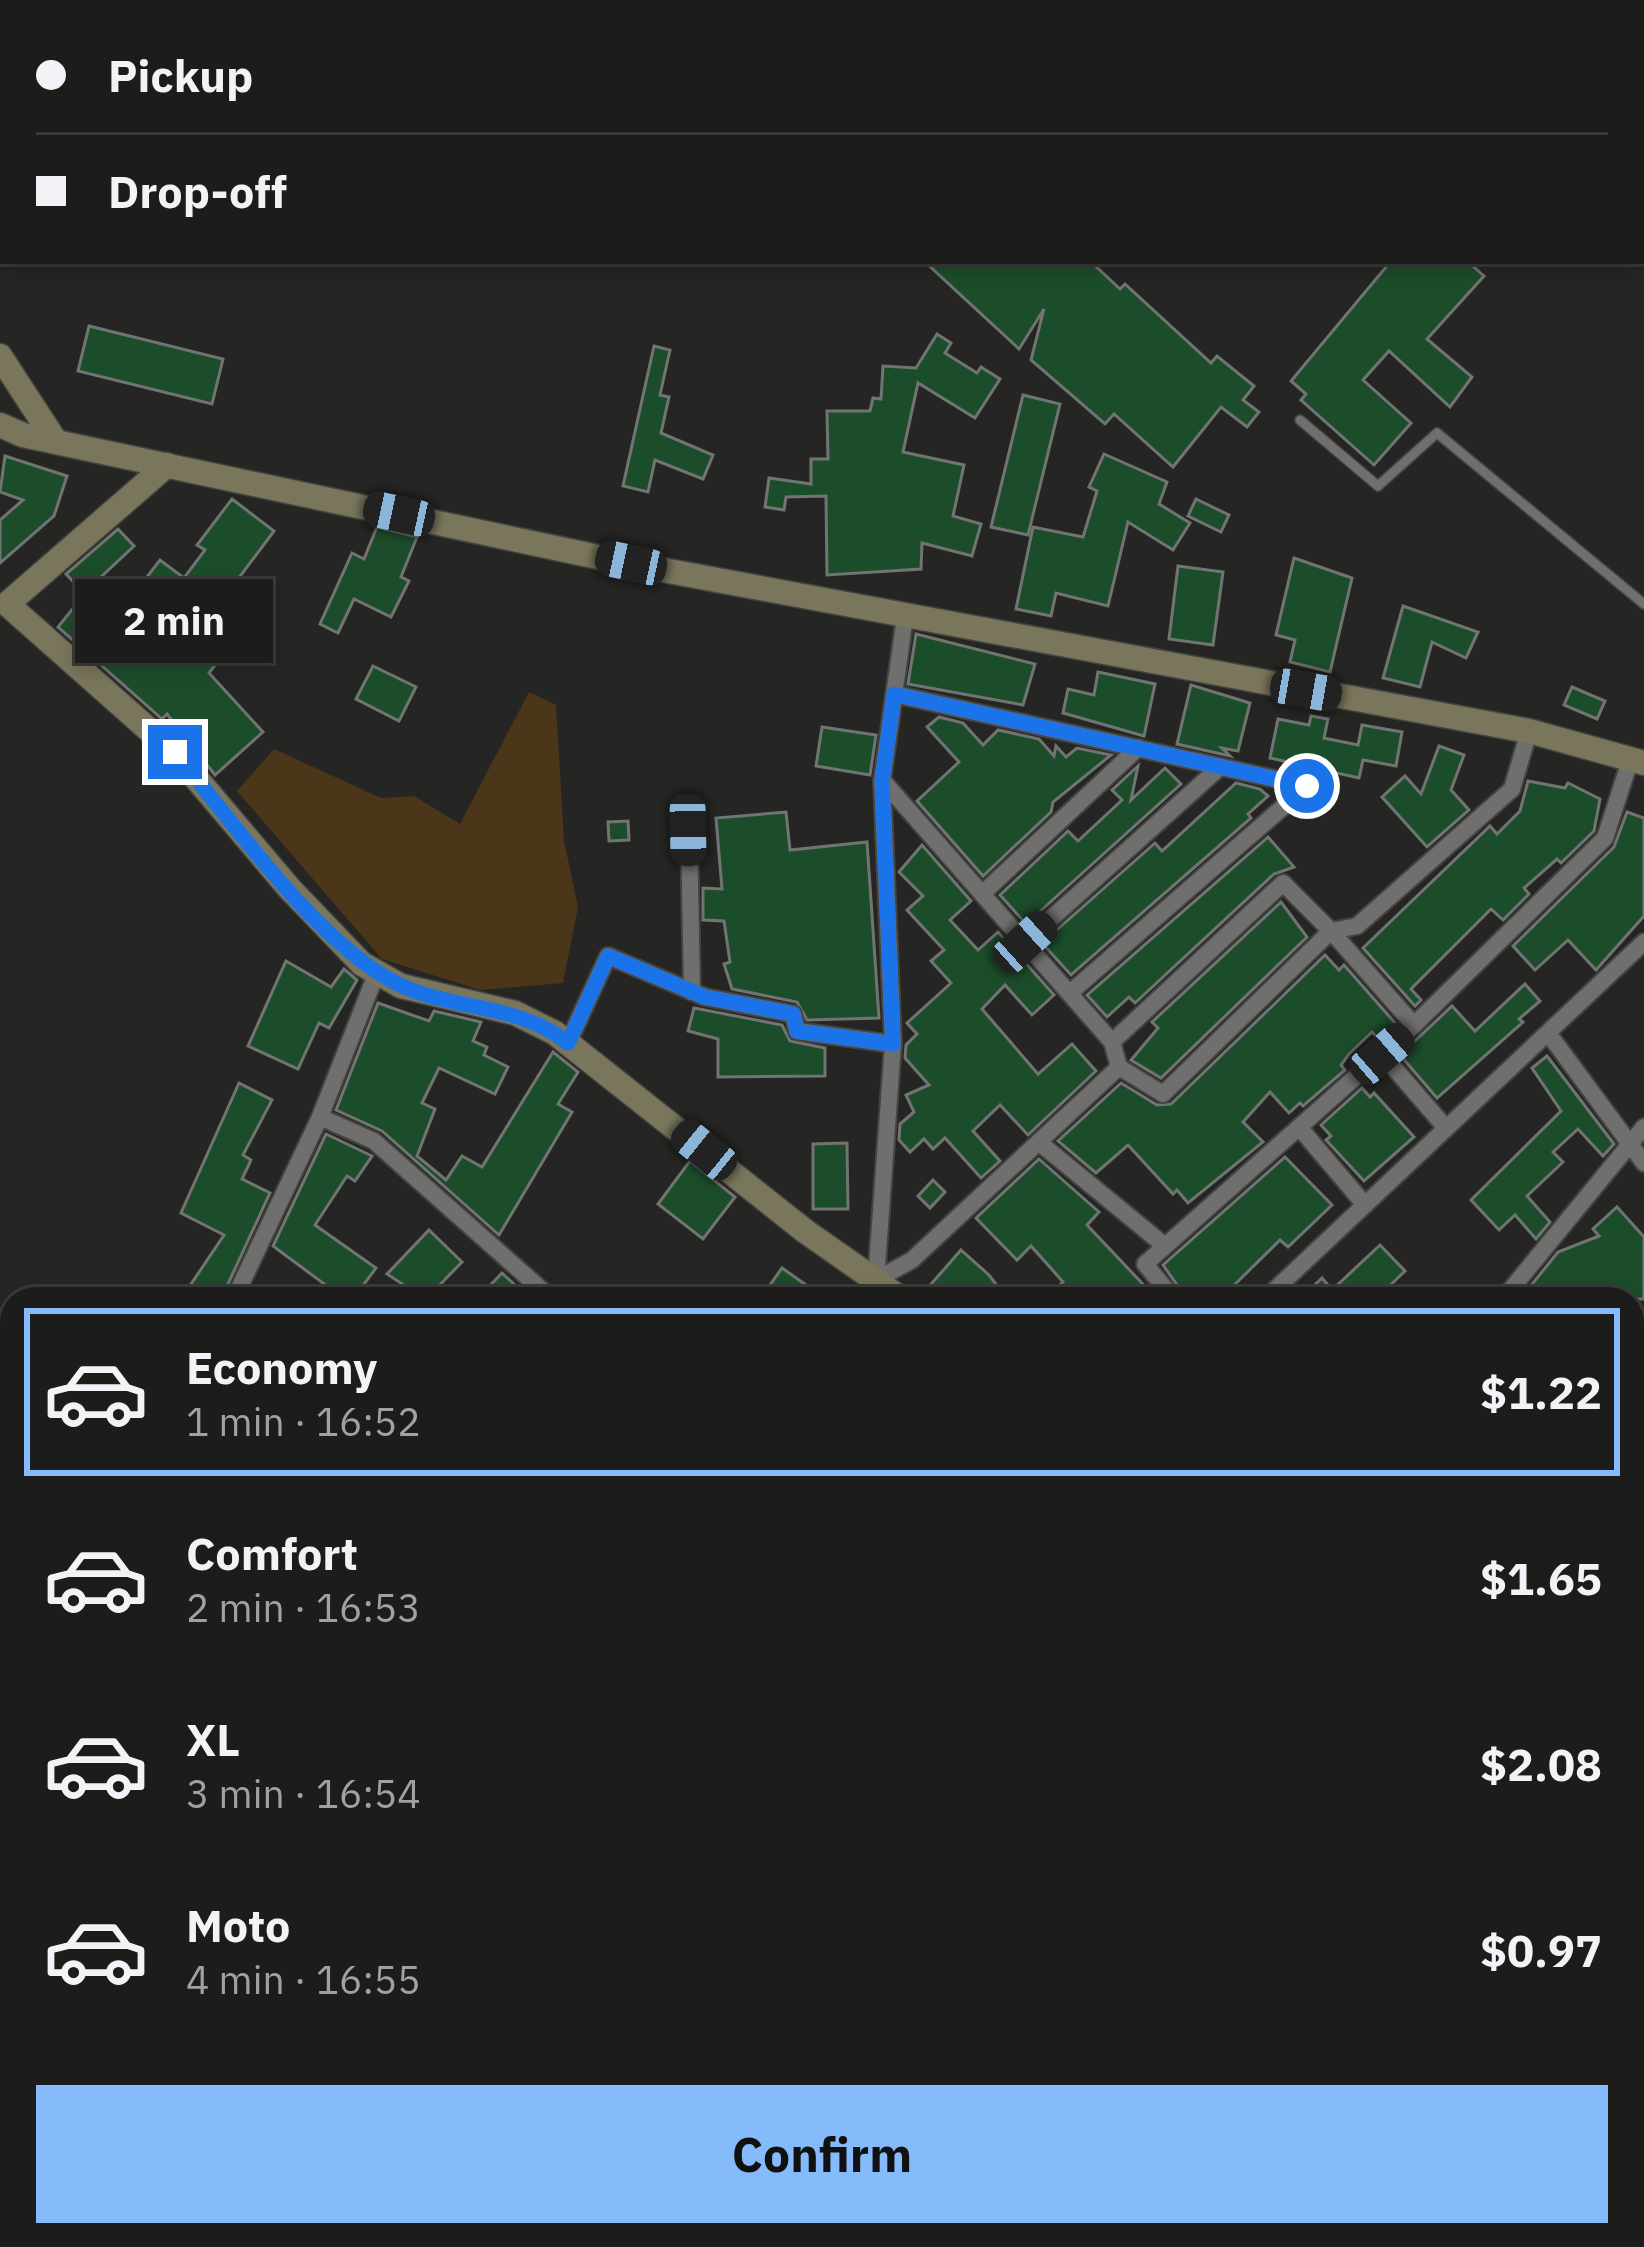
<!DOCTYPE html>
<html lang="en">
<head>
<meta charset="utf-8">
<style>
  :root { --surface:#1c1c1b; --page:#252524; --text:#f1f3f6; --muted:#a0a1a3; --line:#3a3a3a; --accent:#86bbfb }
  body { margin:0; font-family:"IBM Plex Sans",sans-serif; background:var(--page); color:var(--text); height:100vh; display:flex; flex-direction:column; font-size:45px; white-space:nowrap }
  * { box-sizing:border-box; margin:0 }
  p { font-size:39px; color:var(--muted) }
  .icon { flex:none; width:66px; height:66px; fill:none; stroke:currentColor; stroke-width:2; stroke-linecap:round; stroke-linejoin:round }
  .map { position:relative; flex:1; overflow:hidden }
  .sheet { position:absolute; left:0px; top:1287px; width:1644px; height:960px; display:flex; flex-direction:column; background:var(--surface); border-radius:36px 36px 0 0; box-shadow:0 6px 18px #0003,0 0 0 3px var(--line) }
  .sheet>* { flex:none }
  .banner { position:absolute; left:0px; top:0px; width:1644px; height:264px; box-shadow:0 6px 18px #0003,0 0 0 3px var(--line); display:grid; align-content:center; height:264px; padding:0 36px; background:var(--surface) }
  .end { position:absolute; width:54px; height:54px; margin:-27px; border:15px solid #1a73e8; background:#fff; box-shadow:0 0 0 6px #fff }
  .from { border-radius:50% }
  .bubble { position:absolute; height:84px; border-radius:0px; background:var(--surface); box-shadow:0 6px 18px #0003,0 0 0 3px var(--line); font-size:39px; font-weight:800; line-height:84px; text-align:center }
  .car { position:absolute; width:36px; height:72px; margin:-36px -18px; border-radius:15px; box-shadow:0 0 9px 3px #0007; background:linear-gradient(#222 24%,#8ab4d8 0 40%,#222 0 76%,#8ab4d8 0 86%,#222 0) }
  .banner b { display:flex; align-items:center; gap:42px; height:114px; font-size:45px }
  .banner b+b { border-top:3px solid var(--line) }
  .banner i { width:30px; height:30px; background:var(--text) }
  ul { padding:21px 0 0; list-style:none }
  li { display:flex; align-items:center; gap:36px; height:168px; margin:0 24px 18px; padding:0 12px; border:6px solid transparent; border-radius:0px }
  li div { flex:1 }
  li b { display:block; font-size:45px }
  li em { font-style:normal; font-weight:800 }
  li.current { border-color:var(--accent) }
  li>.icon { width:108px; height:108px; stroke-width:1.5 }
  .action { display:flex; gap:24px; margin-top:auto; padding:24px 36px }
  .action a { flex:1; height:138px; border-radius:0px; background:var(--accent); color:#111; font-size:48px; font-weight:800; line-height:138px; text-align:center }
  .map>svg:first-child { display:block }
</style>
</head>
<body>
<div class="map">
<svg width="1644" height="2247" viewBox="0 0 1644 2247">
  <rect width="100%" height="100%" fill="#252624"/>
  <!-- green -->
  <path fill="#4c3619" d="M529,692L556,705L564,841L578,907L563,983L480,990L382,959L237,791L274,749L381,798L414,796L460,824Z"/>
  <!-- building -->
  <g fill="#1c4d2b" stroke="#717472" stroke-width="3">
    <path d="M924,261H1090L1120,289L1125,284L1211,363L1217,356L1254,386L1243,400L1259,412L1247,427L1221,407L1173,467L1114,414L1105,424L1031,360L1044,309L1019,349Z"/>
    <path d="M1391,261H1467L1484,276L1427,339L1472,377L1450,407L1389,351L1363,380L1411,423L1374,465L1301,400L1306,394L1291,381Z"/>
    <path d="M89,326L223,359L212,404L78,371Z"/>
    <path d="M937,334L951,343L945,353L977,373L981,367L1000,379L975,418L918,383L903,452L964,465L953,516L981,524L972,556L922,543L921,569L827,575L826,496L786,497L784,510L765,507L769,478L811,484V459H828L827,411H870L873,398L881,399L883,366L916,368Z"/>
    <path d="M654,346L670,350L660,395L669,397L661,433L713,455L703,479L655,460L648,492L623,486Z"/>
    <path d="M1023,395L1060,404L1028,535L991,527Z"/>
    <path d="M1104,454L1167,482L1159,504L1190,523L1173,550L1128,522L1108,606L1056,593L1051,616L1016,609L1033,527L1083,537L1097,491L1089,487Z"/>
    <path d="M5,456L67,476L54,516L0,563V520L23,500L0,492Z"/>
    <path d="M232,499L274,531L232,587L259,607L209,673L263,732L215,775L167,714L162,719L58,627L86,592L117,616L160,560L184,578L205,550L197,545Z"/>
    <path d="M1196,499L1229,515L1221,532L1188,516Z"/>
    <path d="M377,527L417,537L401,577L409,581L391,617L354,599L338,633L320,624L352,553L364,559Z"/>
    <path d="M118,529L134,546L84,593L66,574Z"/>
    <path d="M1294,558L1352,578L1330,672L1290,662L1295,640L1276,635Z"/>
    <path d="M1178,566L1223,572L1213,645L1169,639Z"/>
    <path d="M1403,606L1478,632L1466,658L1432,642L1420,687L1383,678Z"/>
    <path d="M916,634L1035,664L1023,705L908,684Z"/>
    <path d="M373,666L416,687L399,721L356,699Z"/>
    <path d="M1098,672L1155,684L1144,736L1063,713L1068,689L1094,695Z"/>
    <path d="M1191,685L1250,703L1238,751L1222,748L1230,756L1177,744Z"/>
    <path d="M1572,687L1605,701L1597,719L1564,705Z"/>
    <path d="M1311,716L1328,719L1324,738L1358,745L1362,725L1402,732L1396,766L1363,760L1359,778L1270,758L1278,719L1309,725Z"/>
    <path d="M939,717L963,723L983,745L998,730L1039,739L1054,756L1056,746L1066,757L1077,748L1111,755L1053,802L1051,812L983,876L917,801L959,762L927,727Z"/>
    <path d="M822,727L876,735L870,775L816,766Z"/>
    <path d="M1439,746L1464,755L1451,790L1469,810L1427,847L1382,797L1405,776L1421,794Z"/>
    <path d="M1138,766L1131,800L1165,768L1181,784L1026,924L1000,895L1068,831L1078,841L1122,800L1112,790Z"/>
    <path d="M1528,781L1565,788L1568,783L1600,799L1594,831L1561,863L1557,859L1524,888L1529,894L1503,920L1491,909L1411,989L1421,1000L1415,1006L1363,948L1490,826L1497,834L1520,811Z"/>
    <path d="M1236,783L1260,789L1268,796L1248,814L1251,818L1071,975L1042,943L1155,843L1162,851Z"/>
    <path d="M786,812L790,850L867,842L879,1018L807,1020L797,1002L732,989L724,964L730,962L724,921L703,920V888L722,889L716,818Z"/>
    <path d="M1627,812L1644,818V916L1596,970L1568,940L1535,970L1513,946L1614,847Z"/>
    <path d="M628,821L629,840L609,841L608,822Z"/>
    <path d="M1268,837L1294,867L1274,874L1135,1003L1129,997L1107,1017L1087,995Z"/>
    <path d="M922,845L971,901L950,920L978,950L998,932L1054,995L1032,1015L1005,985L982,1009L1038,1074L1072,1044L1096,1071L1028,1135L1000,1105L973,1131L1000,1161L981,1178L945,1138L933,1149L924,1139L910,1152L899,1140L900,1124L914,1112L906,1095L929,1085L905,1058L906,1045L917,1034L907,1023L951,983L931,961L944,950L907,910L923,896L899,872Z"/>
    <path d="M1281,902L1307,937L1161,1078L1131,1060L1158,1028L1152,1022Z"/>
    <path d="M1325,955L1339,970L1344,965L1396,1024L1379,1039L1372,1032L1349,1054L1341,1065L1345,1070L1303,1106L1300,1103L1289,1113L1270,1092L1243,1122L1263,1142L1188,1203L1177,1190L1173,1194L1128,1145L1096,1173L1058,1141L1121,1083L1157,1105L1171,1104Z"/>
    <path d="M286,961L331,987L344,969L357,980L329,1028L319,1023L298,1069L248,1046Z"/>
    <path d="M1525,984L1540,1001L1519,1019L1523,1022L1437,1098L1400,1055L1452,1006L1475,1031Z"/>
    <path d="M378,1003L429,1021L434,1011L481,1022L473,1041L487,1047L484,1055L508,1067L495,1094L439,1068L422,1103L435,1109L417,1156L446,1180L462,1156L482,1167L553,1052L578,1072L558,1104L572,1112L499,1235L382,1131L336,1110Z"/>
    <path d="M694,1008L782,1025L790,1041L825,1048V1076L718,1077V1039L688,1031Z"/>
    <path d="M1547,1056L1614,1144L1603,1156L1578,1129L1553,1152L1563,1162L1527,1196L1550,1222L1536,1239L1515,1215L1499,1230L1471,1200L1561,1111L1532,1068Z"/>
    <path d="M239,1083L272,1100L243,1155L251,1160L242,1179L270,1193L221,1299H181L224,1235L181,1213Z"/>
    <path d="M1362,1088L1370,1097L1374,1093L1414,1137L1364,1181L1326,1140L1331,1136L1321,1125Z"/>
    <path d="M326,1134L372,1156L355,1181L347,1176L315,1225L376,1268L353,1299H318L327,1286L273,1246Z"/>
    <path d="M847,1143L848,1209H813V1144Z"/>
    <path d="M1285,1157L1332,1205L1288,1247L1280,1240L1220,1299H1187L1163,1265Z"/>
    <path d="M1039,1159L1099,1212L1087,1225L1157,1299H1045L1063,1282L1056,1274L1031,1246L1017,1260L976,1218Z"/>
    <path d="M690,1161L735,1197L703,1239L658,1204Z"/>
    <path d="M933,1180L945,1192L930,1208L918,1196Z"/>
    <path d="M1617,1207L1644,1237V1299H1537L1525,1293L1558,1252L1599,1236L1593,1229Z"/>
    <path d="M429,1230L462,1262L426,1299H416L410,1289L387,1274Z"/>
    <path d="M1380,1245L1405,1271L1376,1299H1300L1322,1278L1332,1290Z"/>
    <path d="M961,1250L989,1275L1007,1299H918Z"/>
    <path d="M782,1268L826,1299H760Z"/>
    <path d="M502,1273L530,1299H477Z"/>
  </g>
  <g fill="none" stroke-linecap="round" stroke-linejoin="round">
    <defs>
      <path id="lane" d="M1300,420L1378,486L1437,433L1644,604"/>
      <g id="street">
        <path d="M905,617L882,781L893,1044L876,1280L912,1260L1119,1067L1163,1094L1331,931L1414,1025L1605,838L1630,761"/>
        <path d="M894,694L1307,786"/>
        <path d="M883,781L1112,1042L1119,1067"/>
        <path d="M689,830L692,992"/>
        <path d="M983,893L1138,748"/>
        <path d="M1025,942L1220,767"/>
        <path d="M1071,992L1307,786"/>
        <path d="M1548,1033L1644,1163"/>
        <path d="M1112,1042L1283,883L1331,931L1357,926L1512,789L1529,731"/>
        <path d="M568,1043L608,956L705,997L793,1014L797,1031L893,1044"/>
        <path d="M1382,1054L1446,1128"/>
        <path d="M320,1117L374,1141L552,1299"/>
        <path d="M1299,1127L1365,1205"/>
        <path d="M1041,1144L1165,1246"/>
        <path d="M234,1299L320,1117L377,972"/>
        <path d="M399,1299H403"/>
        <path d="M1174,1299L1145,1264L1414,1025"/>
        <path d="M1265,1299L1644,942"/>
        <path d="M1503,1299L1644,1127"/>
        <path d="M1632,1396L1644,1385"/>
        <path d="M0,1409L12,1416"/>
        <path d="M1637,1582L1644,1575"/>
        <path d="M1632,1762L1644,1750"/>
        <path d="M1632,1789L1644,1799"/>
        <path d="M1632,2070L1644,2079"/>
        <path d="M1632,2222L1644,2231"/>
        <path d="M1021,2235L1032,2247"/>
        <path d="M1355,2235L1371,2247"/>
      </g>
      <g id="secondary">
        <path d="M0,356L56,442"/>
        <path d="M0,425L23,435L631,564L1529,731L1644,763"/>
        <path d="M167,465L7,604L174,752L289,888L362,964L401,986L515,1013L555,1033L805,1231L902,1299"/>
        <path d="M1108,2247L1111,2235"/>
      </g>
    </defs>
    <!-- lane casing -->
    <use href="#lane" stroke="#434442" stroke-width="12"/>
    <!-- street casing -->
    <use href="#street" stroke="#434442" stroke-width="20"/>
    <!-- secondary casing -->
    <use href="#secondary" stroke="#434442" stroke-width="27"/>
    <!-- lane -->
    <use href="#lane" stroke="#6f706d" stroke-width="9"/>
    <!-- street -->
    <use href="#street" stroke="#6f706d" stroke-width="16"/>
    <!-- secondary -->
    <use href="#secondary" stroke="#7a765c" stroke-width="24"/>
  </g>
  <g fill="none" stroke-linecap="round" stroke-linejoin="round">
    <!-- route -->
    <path stroke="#1a73e8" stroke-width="15" d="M175,752C231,820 318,944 396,983C451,1011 516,1002 568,1043L608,956L705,997L793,1014L797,1031L893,1044L882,781L894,694L1307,786"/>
  </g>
</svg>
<i class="end from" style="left:1307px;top:786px"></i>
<i class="end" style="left:175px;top:752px"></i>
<div class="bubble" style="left:75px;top:579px;width:198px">2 min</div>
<i class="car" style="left:399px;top:514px;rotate:282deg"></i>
<i class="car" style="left:631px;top:563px;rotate:282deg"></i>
<i class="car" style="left:1306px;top:690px;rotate:100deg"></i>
<i class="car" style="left:688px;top:830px;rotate:179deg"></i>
<i class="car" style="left:1025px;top:942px;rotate:48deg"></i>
<i class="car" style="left:1382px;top:1054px;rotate:49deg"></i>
<i class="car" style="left:704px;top:1150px;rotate:309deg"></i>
<div class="banner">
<b><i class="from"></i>Pickup</b>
<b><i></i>Drop-off</b>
</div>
<section class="sheet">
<ul>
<li class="current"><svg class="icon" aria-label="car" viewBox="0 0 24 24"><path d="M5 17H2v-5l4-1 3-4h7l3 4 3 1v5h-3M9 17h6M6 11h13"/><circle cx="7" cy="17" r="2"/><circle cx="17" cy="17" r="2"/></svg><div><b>Economy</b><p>1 min · 16:52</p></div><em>$1.22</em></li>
<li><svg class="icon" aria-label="car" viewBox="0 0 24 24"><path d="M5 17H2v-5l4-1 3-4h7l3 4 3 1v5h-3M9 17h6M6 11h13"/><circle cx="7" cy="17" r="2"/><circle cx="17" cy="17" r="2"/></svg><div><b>Comfort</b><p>2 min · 16:53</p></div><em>$1.65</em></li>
<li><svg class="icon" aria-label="car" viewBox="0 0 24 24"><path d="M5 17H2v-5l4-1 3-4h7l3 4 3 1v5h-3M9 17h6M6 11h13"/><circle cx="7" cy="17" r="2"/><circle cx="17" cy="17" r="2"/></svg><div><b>XL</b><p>3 min · 16:54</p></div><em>$2.08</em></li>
<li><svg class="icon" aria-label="car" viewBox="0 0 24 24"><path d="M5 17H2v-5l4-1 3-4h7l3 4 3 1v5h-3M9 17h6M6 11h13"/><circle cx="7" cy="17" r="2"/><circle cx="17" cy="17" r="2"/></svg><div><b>Moto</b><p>4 min · 16:55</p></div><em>$0.97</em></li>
</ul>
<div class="action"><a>Confirm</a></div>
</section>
</div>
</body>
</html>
